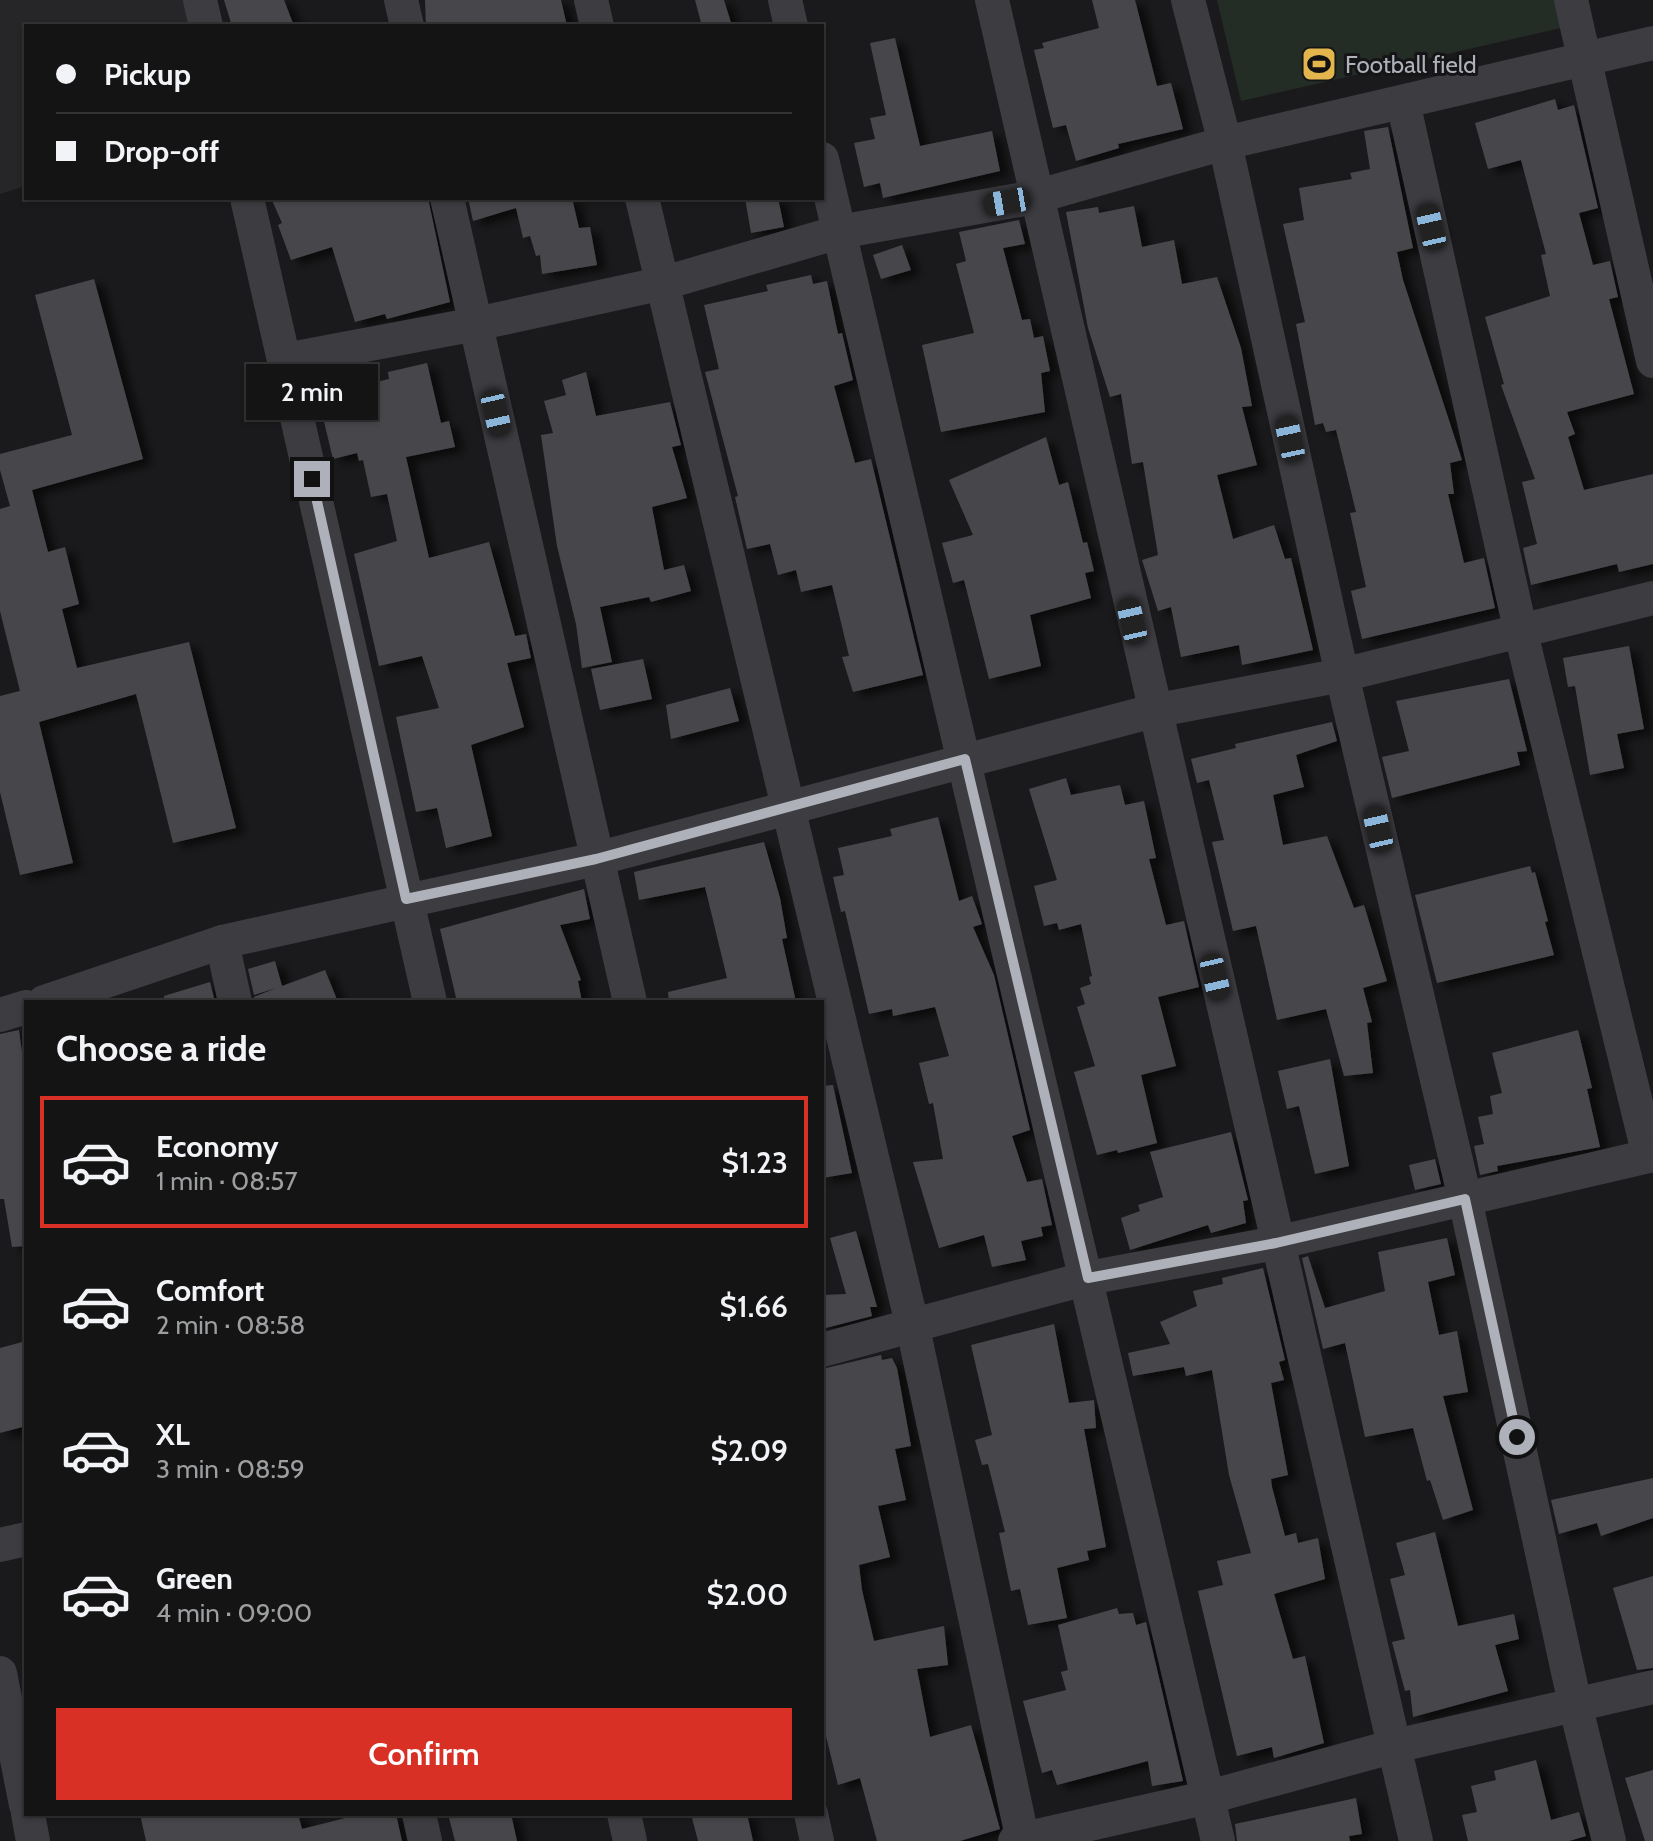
<!DOCTYPE html>
<html lang="en">
<head>
<meta charset="utf-8">
<style>
  :root { --surface:#141415; --page:#1d1d1e; --text:#f1f3f6; --muted:#9d9ea0; --line:#333334; --accent:#d93025 }
  body { margin:0; font-family:Cabin,sans-serif; background:var(--page); color:var(--text); height:100vh; display:flex; flex-direction:column; font-size:30px; white-space:nowrap }
  * { box-sizing:border-box; margin:0 }
  p { font-size:26px; color:var(--muted) }
  .icon { flex:none; width:44px; height:44px; fill:none; stroke:currentColor; stroke-width:2; stroke-linecap:round; stroke-linejoin:round }
  .map { position:relative; flex:1; overflow:hidden }
  .side { position:absolute; left:24px; top:1000px; width:800px; height:816px; display:flex; flex-direction:column; background:var(--surface); border-radius:0px; box-shadow:0 2px 6px #0004,0 0 0 2px var(--line) }
  .side>* { flex:none }
  .banner { position:absolute; left:24px; top:24px; width:800px; height:176px; border-radius:0px; box-shadow:0 2px 6px #0004,0 0 0 2px var(--line); display:grid; align-content:center; height:176px; padding:0 32px; background:var(--surface) }
  .end { position:absolute; width:36px; height:36px; margin:-18px; border:10px solid #aeb1ba; background:#111; box-shadow:0 0 0 4px #111 }
  .from { border-radius:50% }
  .bubble { position:absolute; height:56px; border-radius:0px; background:var(--surface); box-shadow:0 2px 6px #0004,0 0 0 2px var(--line); font-size:26px; font-weight:600; line-height:56px; text-align:center }
  .car { position:absolute; width:24px; height:48px; margin:-24px -12px; border-radius:10px; box-shadow:0 0 6px 2px #0007; background:linear-gradient(#222 24%,#8ab4d8 0 40%,#222 0 76%,#8ab4d8 0 86%,#222 0) }
  .banner b { display:flex; align-items:center; gap:28px; height:76px; font-size:30px }
  .banner b+b { border-top:2px solid var(--line) }
  .banner i { width:20px; height:20px; background:var(--text) }
  ul { padding:0; list-style:none }
  li { display:flex; align-items:center; gap:24px; height:132px; margin:0 16px 12px; padding:0 16px; border:4px solid transparent; border-radius:0px }
  li div { flex:1 }
  li b { display:block; font-size:30px }
  li em { font-style:normal; font-weight:600 }
  li.selected { border-color:var(--accent) }
  li>.icon { width:72px; height:72px; stroke-width:1.5 }
  h2 { padding:0 32px; font-size:36px; line-height:96px }
  .action { display:flex; gap:16px; margin-top:auto; padding:16px 32px }
  .action a { flex:1; height:92px; border-radius:0px; background:var(--accent); color:#fff; font-size:32px; font-weight:600; line-height:92px; text-align:center }
  .map>svg:first-child { display:block }
</style>
</head>
<body>
<div class="map">
<svg width="1653" height="1841" viewBox="0 0 1653 1841">
  <defs>
    <filter id="shadow"><feDropShadow dx="9" dy="5" stdDeviation="4" flood-color="#0009"/></filter>
  </defs>
  <rect width="100%" height="100%" fill="#1a1a1c"/>
  <!-- built -->
  <path fill="#262629" d="M0,0H183L189,26H26V186L0,194Z"/>
  <!-- green -->
  <path fill="#242c26" d="M1217,0H1563L1570,26L1241,101Z"/>
  <!-- building -->
  <g fill="#47474c" filter="url(#shadow)">
    <path d="M224,0H284L294,26H232Z"/>
    <path d="M425,0H561L567,26H426Z"/>
    <path d="M695,0H724L732,26H702Z"/>
    <path d="M1092,0H1135L1157,86L1171,83L1183,129L1118,144L1119,148L1076,161L1066,125L1053,128L1034,50L1044,48L1042,43L1099,28Z"/>
    <path d="M895,38L920,146L992,131L1000,171L883,198L880,183L864,187L854,143L875,139L870,118L886,115L870,43Z"/>
    <path d="M1555,99L1558,110L1574,105L1598,208L1579,213L1593,265L1610,261L1618,297L1609,299L1634,394L1567,412L1575,434L1568,437L1584,490L1653,474V564L1619,572L1617,564L1531,585L1523,548L1537,544L1522,482L1535,479L1501,385L1504,384L1485,317L1550,296L1541,255L1546,254L1521,160L1488,169L1475,123Z"/>
    <path d="M1388,127L1413,248L1397,252L1403,280L1462,460L1450,463L1454,494H1448L1464,563L1484,558L1495,608L1362,639L1351,591L1366,587L1350,513L1356,512L1336,430L1326,432L1323,423L1315,425L1296,324L1305,322L1283,224L1304,220L1299,188L1352,179L1350,173L1370,169L1364,131Z"/>
    <path d="M271,198H428L450,302L387,319L385,314L355,322L332,247L291,260L278,225L282,223Z"/>
    <path d="M468,198H572L579,228L590,227L597,265L542,274L540,255L536,256L530,236L523,238L516,208L473,221Z"/>
    <path d="M745,198H778L784,227L751,233Z"/>
    <path d="M1134,206L1142,247L1174,240L1182,284L1217,277L1241,348L1252,406L1242,407L1257,465L1217,475L1233,539L1274,525L1285,559L1291,558L1313,650L1242,665L1239,645L1181,657L1171,607L1158,611L1142,560L1158,555L1143,462L1132,464L1121,394L1110,397L1088,328L1066,212L1098,207L1099,213Z"/>
    <path d="M1019,220L1025,244L1003,248L1022,320L1030,319L1034,338L1043,336L1050,371L1041,373L1045,412L941,432L922,345L974,333L956,264L966,261L959,232Z"/>
    <path d="M902,245L911,270L881,279L873,255Z"/>
    <path d="M811,275L813,284L827,281L838,334L842,333L853,380L834,386L855,463L871,459L923,675L853,692L842,657L849,656L832,585L801,592L796,570L778,575L770,544L747,549L735,497L738,496L705,372L719,369L704,305L768,291L766,285Z"/>
    <path d="M94,279L143,459L32,490L48,552L65,547L79,604L62,609L77,668L189,642L236,828L173,843L136,694L39,722L73,863L20,875L0,792V696L20,691L0,611V509L10,506L0,470V454L72,435L35,295Z"/>
    <path d="M427,363L441,423L449,421L455,447L406,457L429,558L489,542L515,636L526,634L531,658L507,663L524,727L471,745L492,836L446,848L437,808L416,812L396,717L439,708L422,656L379,666L354,554L397,541L387,494L371,497L363,460L359,461L357,453L333,459L320,405L353,397L351,388L389,379L388,372Z"/>
    <path d="M586,372L596,416L670,402L681,445L672,447L687,498L652,507L664,570L684,565L691,591L651,602L649,597L600,607L612,662L582,668L576,624L557,546L541,435L553,433L544,401L566,395L562,380Z"/>
    <path d="M1046,437L1059,485L1068,482L1083,543L1087,542L1094,571L1085,573L1091,598L1030,615L1041,666L989,679L964,580L953,583L942,543L973,535L949,480Z"/>
    <path d="M1629,646L1644,729L1617,734L1624,768L1590,775L1575,686L1568,687L1563,658Z"/>
    <path d="M643,659L652,699L600,710L591,669Z"/>
    <path d="M1509,679L1527,751L1517,752L1520,765L1392,798L1382,757L1409,751L1396,701Z"/>
    <path d="M730,688L739,721L671,739L666,705Z"/>
    <path d="M1332,722L1337,741L1296,755L1304,787L1273,795L1283,845L1327,836L1354,908L1364,905L1387,981L1363,988L1372,1022L1367,1023L1373,1073L1344,1076L1326,1009L1277,1020L1256,926L1233,931L1212,842L1224,840L1209,780L1197,783L1191,759L1236,748L1235,744Z"/>
    <path d="M1066,778L1071,795L1120,785L1125,805L1144,801L1156,858L1149,859L1166,925L1184,921L1199,987L1158,997L1176,1066L1141,1075L1157,1143L1118,1153L1117,1150L1097,1155L1074,1072L1095,1066L1077,1007L1085,1004L1080,988L1091,984L1089,977L1092,976L1081,924L1059,930L1057,923L1044,926L1034,886L1057,880L1029,789Z"/>
    <path d="M938,817L959,901L972,896L980,918L982,924L973,927L994,975L1030,1130L1012,1136L1027,1182L1042,1179L1052,1225L1041,1227L1043,1236L1021,1241L1026,1260L992,1267L984,1235L939,1248L913,1162L943,1159L933,1103L929,1104L919,1063L949,1056L935,1007L893,1016L892,1009L869,1014L845,911L841,912L833,877L844,875L838,848L892,836L890,829Z"/>
    <path d="M764,842L780,898L787,938L782,939L796,1002H669L668,992L727,978L705,887L639,900L634,872Z"/>
    <path d="M1530,866L1532,873L1535,872L1548,921L1545,922L1554,955L1437,983L1415,895Z"/>
    <path d="M584,889L590,919L560,925L581,980L578,981L582,1002H457L440,929Z"/>
    <path d="M275,961L282,986L325,970L338,1002H254V997L276,988L254,995L248,969Z"/>
    <path d="M210,982L215,1002H164V996Z"/>
    <path d="M19,1030L26,1081V1246L12,1247L4,1199H0V1034Z"/>
    <path d="M1578,1030L1592,1088L1587,1089L1600,1147L1497,1166L1498,1171L1480,1175L1474,1146L1484,1144L1478,1117L1493,1114L1490,1096L1502,1093L1492,1053Z"/>
    <path d="M1330,1059L1349,1166L1315,1174L1299,1106L1287,1109L1278,1071Z"/>
    <path d="M833,1085L852,1173L822,1178V1086Z"/>
    <path d="M1231,1132L1248,1200L1243,1201L1246,1223L1211,1233L1208,1225L1130,1250L1121,1218L1140,1211L1138,1205L1163,1197L1150,1152Z"/>
    <path d="M1435,1159L1441,1184L1415,1190L1409,1165Z"/>
    <path d="M856,1231L877,1307H870L872,1316L822,1329V1295L846,1294L830,1238Z"/>
    <path d="M1447,1238L1455,1275L1428,1282L1439,1335L1457,1331L1468,1392L1443,1396L1473,1510L1443,1520L1430,1480L1427,1481L1413,1428L1365,1437L1345,1343L1323,1349L1302,1258L1308,1256L1325,1308L1385,1291L1378,1252Z"/>
    <path d="M1263,1268L1285,1360L1279,1362L1284,1380L1271,1383L1288,1475L1271,1479L1272,1487L1285,1536L1296,1533L1298,1543L1318,1538L1325,1579L1274,1594L1293,1659L1305,1656L1324,1743L1274,1758L1272,1747L1237,1756L1198,1591L1223,1585L1217,1561L1251,1553L1229,1475L1212,1370L1186,1376L1184,1367L1133,1376L1128,1353L1170,1344L1160,1322L1197,1306L1193,1291L1223,1284L1222,1278Z"/>
    <path d="M1054,1324L1069,1403L1094,1400L1096,1428L1084,1429L1106,1547L1087,1551L1089,1560L1057,1568L1067,1618L1028,1625L1020,1589L1011,1591L999,1533L1005,1532L988,1464L982,1465L975,1440L992,1435L971,1345Z"/>
    <path d="M26,1341V1426L0,1433V1348Z"/>
    <path d="M881,1355L882,1360L892,1358L897,1368L911,1446L895,1449L906,1500L878,1506L890,1557L859,1565L862,1590L874,1641L944,1626L948,1665L917,1669L930,1737L971,1725L1000,1829L960,1841H877L860,1778L838,1785L822,1720V1369Z"/>
    <path d="M1653,1478V1518L1601,1536L1597,1523L1559,1534L1551,1500Z"/>
    <path d="M1435,1532L1458,1626L1514,1614L1519,1639L1495,1645L1508,1691L1413,1717L1410,1690L1405,1691L1392,1642L1405,1639L1390,1579L1405,1575L1396,1543Z"/>
    <path d="M1653,1576V1668L1637,1670L1613,1588Z"/>
    <path d="M1117,1608L1119,1614L1133,1613L1136,1625L1146,1622L1183,1781L1152,1786L1148,1761L1057,1785L1052,1770L1042,1773L1023,1701L1066,1690L1061,1672L1068,1670L1058,1625Z"/>
    <path d="M1536,1760L1551,1820L1579,1812L1586,1836L1569,1841H1468L1462,1815L1477,1812L1471,1786L1496,1780L1494,1771Z"/>
    <path d="M1653,1770V1841H1645L1625,1778Z"/>
    <path d="M1356,1798L1362,1834L1349,1836L1350,1841H1237L1235,1824Z"/>
    <path d="M140,1814H298L302,1829L361,1814H396L402,1841H146Z"/>
    <path d="M448,1814H511L517,1841H455Z"/>
    <path d="M691,1814H747L753,1841H698Z"/>
  </g>
  <g fill="none" stroke-linecap="round" stroke-linejoin="round">
    <!-- minor -->
    <g stroke="#3c3c41" stroke-width="34">
      <path d="M200,0L206,26"/>
      <path d="M401,0L407,26"/>
      <path d="M591,0L597,26"/>
      <path d="M785,0L791,26"/>
      <path d="M992,0L1416,1841"/>
      <path d="M1188,0L1225,143L1342,675L1465,1199L1575,1704L1609,1841"/>
      <path d="M1571,0L1653,361"/>
      <path d="M1403,102L1521,633L1649,1156"/>
      <path d="M822,159L1218,1841"/>
      <path d="M247,198L430,1002"/>
      <path d="M447,198L630,1002"/>
      <path d="M642,198L913,1328L1023,1841"/>
      <path d="M285,360L476,324L664,283L839,232L1035,197L1225,143L1653,43"/>
      <path d="M222,942L235,1002"/>
      <path d="M44,1002L222,942L596,859L1153,711L1342,675L1653,598"/>
      <path d="M0,1015L26,1007"/>
      <path d="M822,1350L1088,1278L1276,1243L1653,1155"/>
      <path d="M0,1545L26,1539"/>
      <path d="M0,1673L26,1805"/>
      <path d="M28,1814L33,1841"/>
      <path d="M419,1814L425,1841"/>
      <path d="M624,1814L630,1841"/>
      <path d="M811,1814L817,1841"/>
      <path d="M1015,1841L1209,1797L1395,1746L1653,1687"/>
    </g>
  </g>
  <g fill="none" stroke-linecap="round" stroke-linejoin="round">
    <!-- route -->
    <path stroke="#aeb1ba" stroke-width="10" d="M312,479L406,899L596,859L965,759L1088,1278L1276,1243L1465,1199L1517,1437"/>
  </g>
  <!-- icons -->
  <defs>
    <symbol id="stadium-square" viewBox="-11 -11 22 22"><rect x="-9" y="-9" width="18" height="18" rx="4" fill="#e2b64c" stroke="#151517"/><path d="M0-5a6.5 5 0 1 0 0 10a6.5 5 0 1 0 0-10ZM-3.5-1.8h7v3.6h-7Z" fill="#111"/></symbol>
  </defs>
  <g fill-rule="evenodd">
    <use href="#stadium-square" x="1299" y="44" width="40" height="40"/>
  </g>
  <g text-anchor="middle" dominant-baseline="central" stroke-width="6" stroke-linejoin="round" paint-order="stroke">
    <!-- poi labels -->
    <g font-size="24" fill="#aeb1ba" stroke="#151517" text-anchor="start">
      <text x="1345" y="64">Football field</text>
    </g>
  </g>
</svg>
<i class="end from" style="left:1517px;top:1437px"></i>
<i class="end" style="left:312px;top:479px"></i>
<div class="bubble" style="left:246px;top:364px;width:132px">2 min</div>
<i class="car" style="left:1007px;top:202px;rotate:260deg"></i>
<i class="car" style="left:1431px;top:227px;rotate:347deg"></i>
<i class="car" style="left:496px;top:413px;rotate:167deg"></i>
<i class="car" style="left:1290px;top:439px;rotate:348deg"></i>
<i class="car" style="left:1132px;top:621px;rotate:347deg"></i>
<i class="car" style="left:1378px;top:829px;rotate:347deg"></i>
<i class="car" style="left:1215px;top:977px;rotate:167deg"></i>
<div class="banner">
<b><i class="from"></i>Pickup</b>
<b><i></i>Drop-off</b>
</div>
<section class="side">
<h2>Choose a ride</h2>
<ul>
<li class="selected"><svg class="icon" aria-label="car" viewBox="0 0 24 24"><path d="M5 17H2v-5l4-1 3-4h7l3 4 3 1v5h-3M9 17h6M6 11h13"/><circle cx="7" cy="17" r="2"/><circle cx="17" cy="17" r="2"/></svg><div><b>Economy</b><p>1 min · 08:57</p></div><em>$1.23</em></li>
<li><svg class="icon" aria-label="car" viewBox="0 0 24 24"><path d="M5 17H2v-5l4-1 3-4h7l3 4 3 1v5h-3M9 17h6M6 11h13"/><circle cx="7" cy="17" r="2"/><circle cx="17" cy="17" r="2"/></svg><div><b>Comfort</b><p>2 min · 08:58</p></div><em>$1.66</em></li>
<li><svg class="icon" aria-label="car" viewBox="0 0 24 24"><path d="M5 17H2v-5l4-1 3-4h7l3 4 3 1v5h-3M9 17h6M6 11h13"/><circle cx="7" cy="17" r="2"/><circle cx="17" cy="17" r="2"/></svg><div><b>XL</b><p>3 min · 08:59</p></div><em>$2.09</em></li>
<li><svg class="icon" aria-label="car" viewBox="0 0 24 24"><path d="M5 17H2v-5l4-1 3-4h7l3 4 3 1v5h-3M9 17h6M6 11h13"/><circle cx="7" cy="17" r="2"/><circle cx="17" cy="17" r="2"/></svg><div><b>Green</b><p>4 min · 09:00</p></div><em>$2.00</em></li>
</ul>
<div class="action"><a>Confirm</a></div>
</section>
</div>
</body>
</html>
